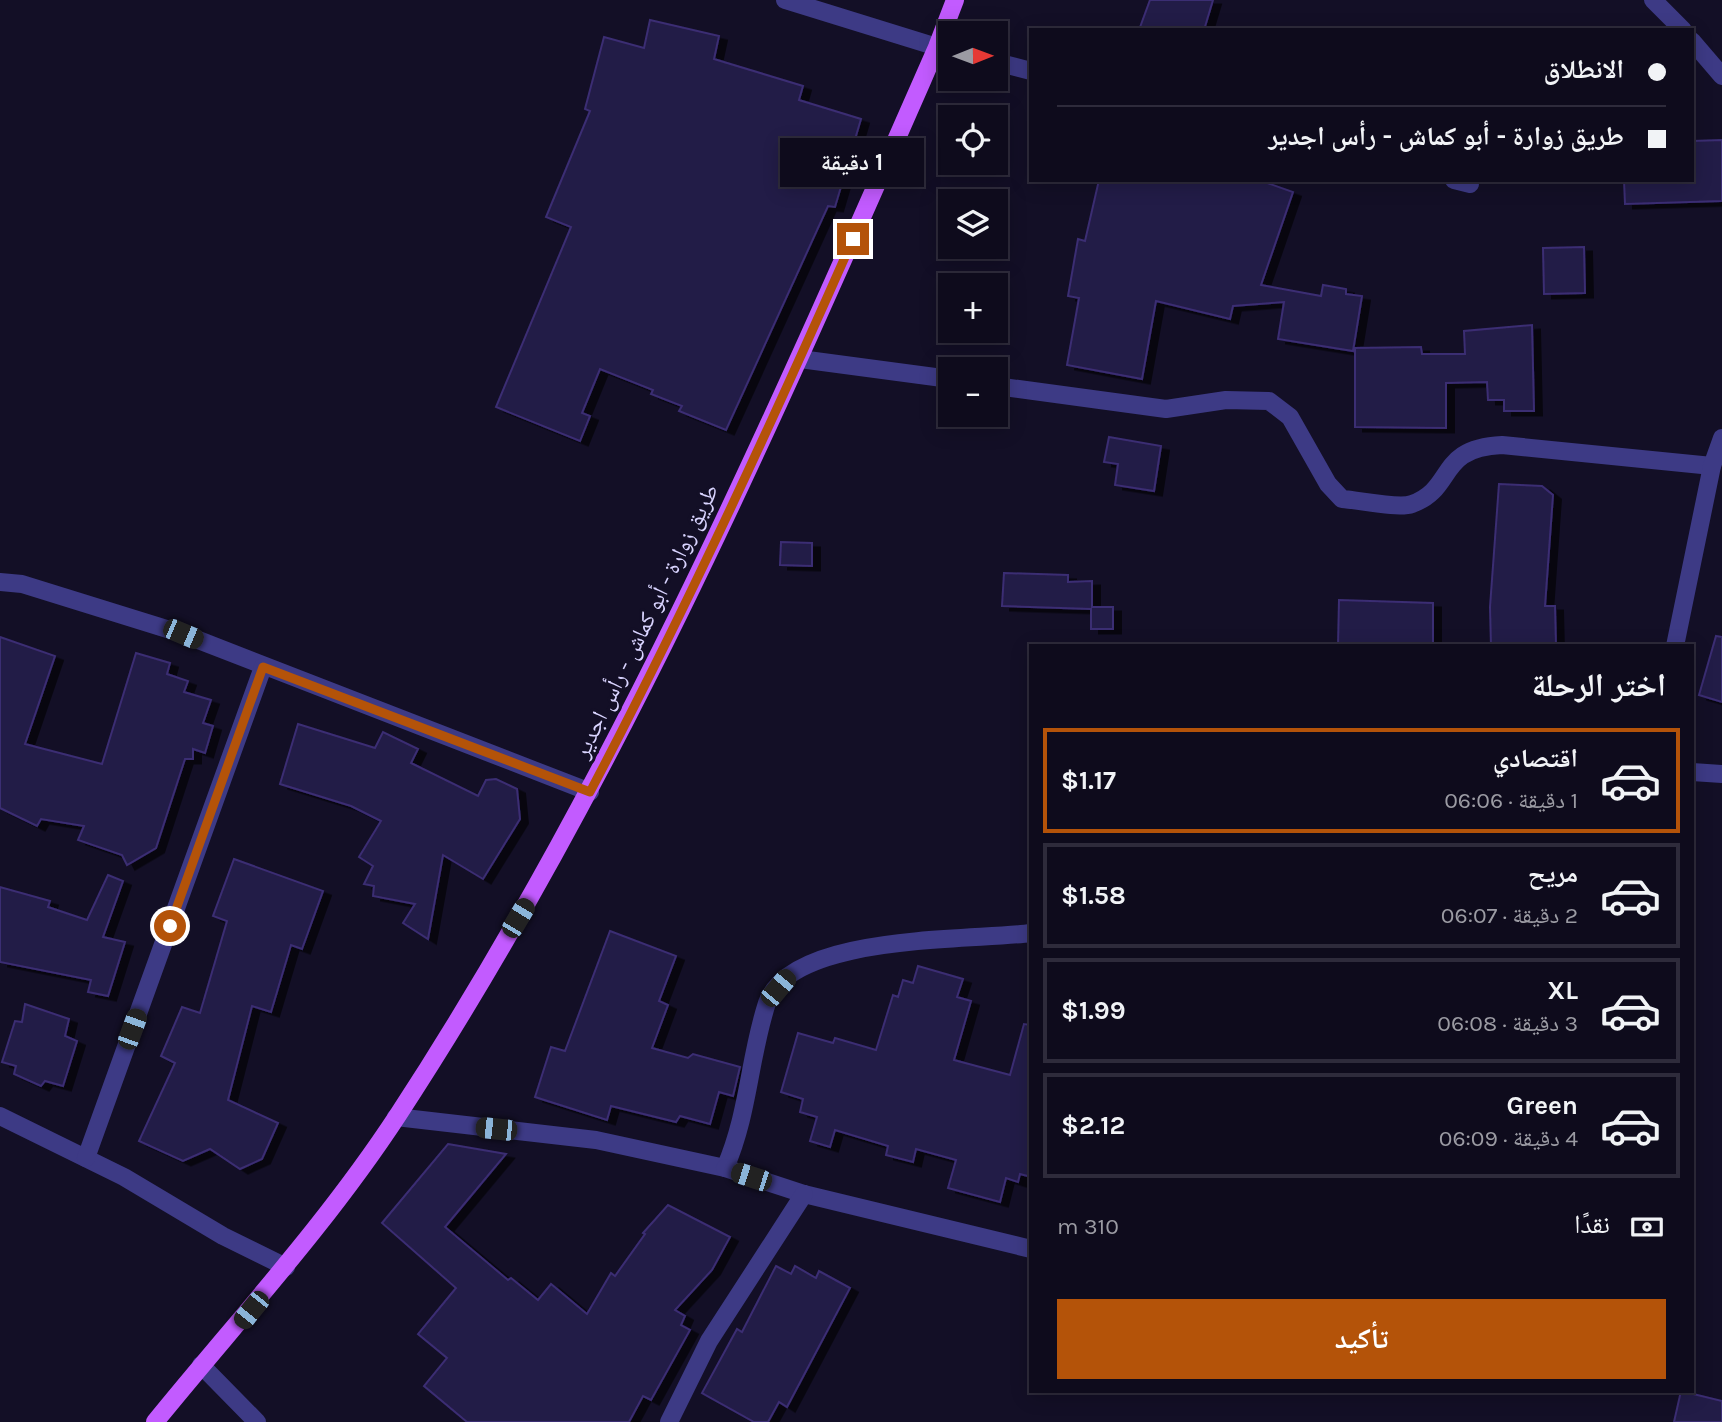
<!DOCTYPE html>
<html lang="ar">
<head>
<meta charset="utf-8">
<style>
  :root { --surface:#0e0b1c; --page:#1c1929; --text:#f1f3f6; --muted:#9b9ba3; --line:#2e2b3b; --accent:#b45309 }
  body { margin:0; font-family:Karla,"Noto Naskh Arabic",sans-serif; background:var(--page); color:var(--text); direction:rtl; height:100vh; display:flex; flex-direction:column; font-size:26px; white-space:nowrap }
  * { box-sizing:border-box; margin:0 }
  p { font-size:23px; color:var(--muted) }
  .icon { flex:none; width:38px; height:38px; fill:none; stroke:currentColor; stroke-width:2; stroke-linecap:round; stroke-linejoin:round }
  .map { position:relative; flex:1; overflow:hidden; direction:ltr }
  .sheet { position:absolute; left:1029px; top:644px; width:665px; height:749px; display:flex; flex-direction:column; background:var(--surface); border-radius:0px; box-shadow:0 4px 18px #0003,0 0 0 2px var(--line); direction:rtl }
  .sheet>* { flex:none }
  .hud { position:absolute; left:1029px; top:28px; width:665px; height:154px; border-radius:0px; box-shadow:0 4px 18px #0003,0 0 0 2px var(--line); direction:rtl; display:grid; align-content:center; height:154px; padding:0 28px; background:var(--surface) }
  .needle { width:46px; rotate:89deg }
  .tools { position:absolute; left:938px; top:21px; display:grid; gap:14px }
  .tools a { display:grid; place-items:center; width:70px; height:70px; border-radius:0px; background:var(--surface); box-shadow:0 4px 18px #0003,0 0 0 2px var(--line); font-size:35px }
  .end { position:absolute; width:32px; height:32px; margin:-16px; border:9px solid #b45309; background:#fff; box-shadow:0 0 0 4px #fff }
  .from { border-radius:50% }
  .bubble { position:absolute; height:49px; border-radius:0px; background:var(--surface); box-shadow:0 4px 18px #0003,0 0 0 2px var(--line); font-size:23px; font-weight:700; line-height:49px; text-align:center; direction:rtl }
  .car { position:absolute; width:21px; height:42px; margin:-21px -10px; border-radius:9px; box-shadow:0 0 5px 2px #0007; background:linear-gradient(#222 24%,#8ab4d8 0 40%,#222 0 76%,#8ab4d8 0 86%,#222 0) }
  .hud b { display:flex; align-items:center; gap:24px; height:66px; font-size:26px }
  .hud b+b { border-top:2px solid var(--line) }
  .hud i { width:18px; height:18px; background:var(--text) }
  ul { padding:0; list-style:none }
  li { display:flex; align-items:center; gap:21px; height:105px; margin:0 14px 10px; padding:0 14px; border:4px solid var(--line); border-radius:0px }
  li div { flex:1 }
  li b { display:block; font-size:26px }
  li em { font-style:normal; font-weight:700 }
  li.active { border-color:var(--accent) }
  li>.icon { width:63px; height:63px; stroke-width:1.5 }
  h2 { padding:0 28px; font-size:32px; line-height:84px }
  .pay { display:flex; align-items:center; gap:18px; height:77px; padding:0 28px; font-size:26px }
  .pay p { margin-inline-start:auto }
  .action { display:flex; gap:14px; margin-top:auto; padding:14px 28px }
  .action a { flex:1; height:80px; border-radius:0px; background:var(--accent); color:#fff; font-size:28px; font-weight:700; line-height:80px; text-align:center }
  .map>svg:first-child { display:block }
</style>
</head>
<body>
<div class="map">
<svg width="1722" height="1422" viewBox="0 0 1722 1422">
  <defs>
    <filter id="shadow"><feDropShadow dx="8" dy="4.5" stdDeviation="0" flood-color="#0009"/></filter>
  </defs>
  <rect width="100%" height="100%" fill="#130f26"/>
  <!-- building -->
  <g fill="#241b47" stroke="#3b2d73" stroke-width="2" filter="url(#shadow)">
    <path d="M1150,0H1213L1204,30H1139Z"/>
    <path d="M650,20L719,36L714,59L803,86L799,100L861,119L835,207L828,206L726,430L679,411L682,406L651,394L653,390L600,369L582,413L590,416L580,441L496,407L571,227L546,217L590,111L585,109L604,37L644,48Z"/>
    <path d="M1722,140V201L1625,204L1624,180H1692V141Z"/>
    <path d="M1099,180H1259L1293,192L1261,285L1321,296L1323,285L1346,289V294L1362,296L1353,351L1278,339L1284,302L1233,306L1230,319L1156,301L1142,379L1067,365L1079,298L1068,296L1078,239L1085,241Z"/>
    <path d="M1584,247L1585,293L1544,294L1543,248Z"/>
    <path d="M1532,325L1534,411H1504V400H1488L1487,382L1446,383V428L1355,427V348L1421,347L1422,354H1465L1464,331Z"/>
    <path d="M1109,437L1161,446L1154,491L1115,485L1118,464L1104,462Z"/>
    <path d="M1499,484L1542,486L1553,495L1545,606H1555L1556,646H1491L1490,607Z"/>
    <path d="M781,542L812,543V566L780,565Z"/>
    <path d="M1004,573L1068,575V582L1092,581V607H1113V629H1091V609L1002,606Z"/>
    <path d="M1339,600L1433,603V646H1338Z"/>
    <path d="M1716,636L1722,637V702L1699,695Z"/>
    <path d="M0,637L55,656L25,744L102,764L136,653L170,663L167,674L188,681L184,692L211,700L203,723L213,726L205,753L193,749V759H185L156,848L127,865L122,855L78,840L84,826L41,819L37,826L0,808Z"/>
    <path d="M298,724L375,748L383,732L418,749L411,763L478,796L486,780L496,779L517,789L520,819L483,879L443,855L428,939L403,923L415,904L373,896L374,886L364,884L373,866L359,857L381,821L351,806L280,784Z"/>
    <path d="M234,859L323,891L302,949L291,945L271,1012L252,1006L228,1100L278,1123L262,1159L240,1169L210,1149L183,1161L139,1141L175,1063L161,1056L182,1007L200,1013L227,921L213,916Z"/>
    <path d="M108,875L123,881L103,937L125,942L108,996L88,992L91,980L0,962V887L50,901L48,907L87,920Z"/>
    <path d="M610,931L676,956L659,1001L668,1005L652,1048L688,1058L693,1054L740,1067L733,1096L719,1092L710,1124L680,1116L676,1122L611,1106L607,1120L535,1097L551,1047L565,1051Z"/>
    <path d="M918,966L963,979L957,997L971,1001L954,1060L1010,1075L1024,1024L1031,1025V1177L1020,1174L1018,1182L1006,1178L1000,1202L948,1188L956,1160L916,1149L913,1162L886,1155L888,1146L835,1130L830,1147L810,1141L817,1117L800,1112L803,1099L781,1092L798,1033L833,1043L835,1038L876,1050L893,995L898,997L903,980L913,983Z"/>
    <path d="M25,1004L69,1019L65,1036L77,1041L63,1086L45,1081L41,1086L14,1074L16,1066L2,1062L15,1021L22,1022Z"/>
    <path d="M448,1144L506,1154L445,1227L508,1280L511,1278L538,1300L551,1284L587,1314L611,1273L615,1276L645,1234L643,1233L668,1205L730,1237L712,1270L675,1310L685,1316L681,1325L690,1330L651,1400L643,1396L629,1422H467L424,1386L447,1358L418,1334L456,1288L382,1223Z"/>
    <path d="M776,1266L791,1274L795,1266L816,1278L819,1271L850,1288L787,1407L779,1402L768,1422H754L702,1393L737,1329L742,1332Z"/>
    <path d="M1681,1391L1722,1401V1422H1674Z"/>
  </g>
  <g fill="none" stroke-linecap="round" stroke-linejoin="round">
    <!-- street -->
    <g stroke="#3d3a85" stroke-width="18">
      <path d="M785,0L950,51"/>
      <path d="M1653,0L1683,30"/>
      <path d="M1692,41L1722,76"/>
      <path d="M996,62L1031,71"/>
      <path d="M1454,180L1470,184"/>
      <path d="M800,359L950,379"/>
      <path d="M996,386L1166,409L1226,400L1269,401L1290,417L1328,484L1342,499C1359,500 1398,509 1412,504C1456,488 1436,448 1502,445L1712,466"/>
      <path d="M0,582L22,584L183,634L590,792"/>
      <path d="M1675,646L1712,466L1722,438"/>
      <path d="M1692,772L1722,774"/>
      <path d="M0,1116L124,1177L223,1236L286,1267"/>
      <path d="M396,1117L596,1140L725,1168C749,1113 749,1058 767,1003C791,933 971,941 1031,933"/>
      <path d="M86,1158L263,667"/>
      <path d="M725,1168L804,1194L1031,1249"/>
      <path d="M201,1365L257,1422"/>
      <path d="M669,1422L709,1341L804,1194"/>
    </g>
    <!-- primary -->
    <path stroke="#c25bff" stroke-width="18" d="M155,1422C237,1321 326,1225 398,1115C617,780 776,413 937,47L955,0"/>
  </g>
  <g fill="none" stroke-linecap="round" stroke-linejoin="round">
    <!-- route -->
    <path stroke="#b45309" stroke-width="9" d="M170,926L263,667L590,792C685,612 771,425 853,239"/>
  </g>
  <g text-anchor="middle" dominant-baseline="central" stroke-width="6" stroke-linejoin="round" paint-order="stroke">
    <!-- street labels -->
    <g font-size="23" fill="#d9d4ff" stroke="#130f26">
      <text transform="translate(646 621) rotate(-64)">طريق زوارة - أبو كماش - رأس اجدير</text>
    </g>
  </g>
</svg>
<div class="tools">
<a><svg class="needle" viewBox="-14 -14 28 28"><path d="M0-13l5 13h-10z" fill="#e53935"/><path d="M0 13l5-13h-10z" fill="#9b9ba3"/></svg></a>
<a><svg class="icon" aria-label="locate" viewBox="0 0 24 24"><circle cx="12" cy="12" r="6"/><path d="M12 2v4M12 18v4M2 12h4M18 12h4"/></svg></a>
<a><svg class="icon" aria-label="layers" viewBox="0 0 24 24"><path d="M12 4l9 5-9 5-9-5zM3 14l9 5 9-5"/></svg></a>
<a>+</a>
<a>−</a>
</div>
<i class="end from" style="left:170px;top:926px"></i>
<i class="end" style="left:853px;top:239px"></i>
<div class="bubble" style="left:780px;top:138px;width:144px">1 دقيقة</div>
<i class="car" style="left:183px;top:634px;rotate:113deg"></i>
<i class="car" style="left:518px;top:918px;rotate:31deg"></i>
<i class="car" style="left:778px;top:988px;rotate:40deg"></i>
<i class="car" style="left:132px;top:1029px;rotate:20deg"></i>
<i class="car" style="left:496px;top:1129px;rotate:276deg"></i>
<i class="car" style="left:751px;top:1177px;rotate:288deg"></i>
<i class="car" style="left:251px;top:1310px;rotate:219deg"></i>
<div class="hud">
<b><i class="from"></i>الانطلاق</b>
<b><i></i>طريق زوارة - أبو كماش - رأس اجدير</b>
</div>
<section class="sheet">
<h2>اختر الرحلة</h2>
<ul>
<li class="active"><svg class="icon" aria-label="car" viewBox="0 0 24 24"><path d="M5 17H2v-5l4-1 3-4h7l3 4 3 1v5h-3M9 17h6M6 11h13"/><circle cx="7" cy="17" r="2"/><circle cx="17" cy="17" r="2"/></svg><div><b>اقتصادي</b><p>1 دقيقة · 06:06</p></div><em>$1.17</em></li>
<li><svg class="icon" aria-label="car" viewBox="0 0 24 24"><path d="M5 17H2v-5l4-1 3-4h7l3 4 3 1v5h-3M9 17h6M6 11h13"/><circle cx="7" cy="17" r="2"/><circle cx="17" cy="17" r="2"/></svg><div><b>مريح</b><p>2 دقيقة · 06:07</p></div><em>$1.58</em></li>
<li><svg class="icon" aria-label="car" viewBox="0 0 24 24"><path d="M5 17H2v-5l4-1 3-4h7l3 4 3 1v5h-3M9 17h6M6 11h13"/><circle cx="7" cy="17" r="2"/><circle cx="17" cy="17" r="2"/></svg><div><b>XL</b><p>3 دقيقة · 06:08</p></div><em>$1.99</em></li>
<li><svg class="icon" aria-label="car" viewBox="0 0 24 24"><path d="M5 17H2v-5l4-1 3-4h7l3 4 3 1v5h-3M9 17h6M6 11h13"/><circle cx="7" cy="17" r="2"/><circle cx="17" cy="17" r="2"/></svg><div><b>Green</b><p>4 دقيقة · 06:09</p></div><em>$2.12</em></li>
</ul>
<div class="pay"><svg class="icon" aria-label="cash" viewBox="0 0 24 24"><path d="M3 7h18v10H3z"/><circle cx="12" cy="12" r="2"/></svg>نقدًا<p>310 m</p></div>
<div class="action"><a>تأكيد</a></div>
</section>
</div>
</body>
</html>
